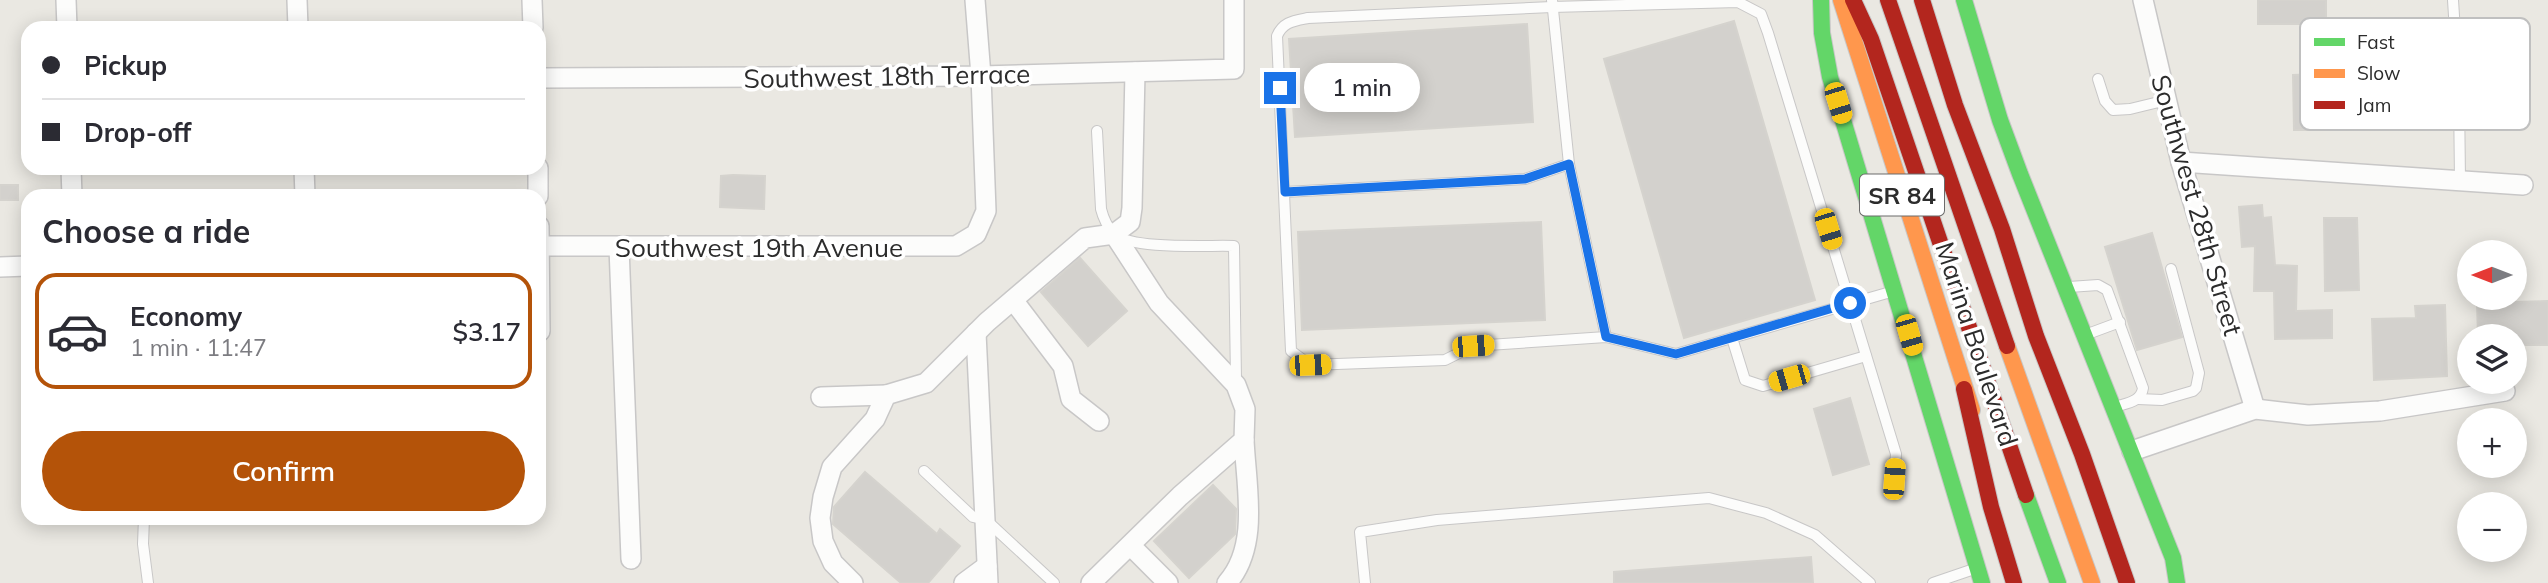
<!DOCTYPE html>
<html lang="en">
<head>
<meta charset="utf-8">
<style>
  :root { --surface:#fff; --page:#f7f7f7; --text:#2b2b33; --muted:#7c7c81; --line:#e1e1e2; --accent:#b45309 }
  body { margin:0; font-family:Mulish,sans-serif; background:var(--page); color:var(--text); height:100vh; display:flex; flex-direction:column; font-size:26px; white-space:nowrap }
  * { box-sizing:border-box; margin:0 }
  p { font-size:23px; color:var(--muted) }
  .icon { flex:none; width:38px; height:38px; fill:none; stroke:currentColor; stroke-width:2; stroke-linecap:round; stroke-linejoin:round }
  .map { position:relative; flex:1; overflow:hidden }
  .sheet { position:absolute; left:21px; top:189px; width:525px; height:336px; display:flex; flex-direction:column; background:var(--surface); border-radius:21px; box-shadow:0 4px 18px #0003 }
  .sheet>* { flex:none }
  .top-card { position:absolute; left:21px; top:21px; width:525px; height:154px; border-radius:21px; box-shadow:0 4px 18px #0003; display:grid; align-content:center; height:154px; padding:0 21px; background:var(--surface) }
  .needle { width:46px; rotate:270deg }
  .tools { position:absolute; left:2457px; top:240px; display:grid; gap:14px }
  .tools a { display:grid; place-items:center; width:70px; height:70px; border-radius:50%; background:var(--surface); box-shadow:0 4px 18px #0003; font-size:35px }
  .end { position:absolute; width:32px; height:32px; margin:-16px; border:9px solid #1a73e8; background:#fff; box-shadow:0 0 0 4px #fff }
  .from { border-radius:50% }
  .bubble { position:absolute; height:49px; border-radius:24px; background:var(--surface); box-shadow:0 4px 18px #0003; font-size:23px; font-weight:600; line-height:49px; text-align:center }
  .car { position:absolute; width:21px; height:42px; margin:-21px -10px; border-radius:9px; box-shadow:0 0 5px 2px #0007; background:linear-gradient(#f5c518 24%,#345 0 40%,#f5c518 0 76%,#345 0 86%,#f5c518 0) }
  .top-card b { display:flex; align-items:center; gap:24px; height:66px; font-size:26px }
  .top-card b+b { border-top:2px solid var(--line) }
  .top-card i { width:18px; height:18px; background:var(--text) }
  ul { padding:0; list-style:none }
  li { display:flex; align-items:center; gap:21px; height:116px; margin:0 14px 10px; padding:0 7px; border:4px solid transparent; border-radius:21px }
  li div { flex:1 }
  li b { display:block; font-size:26px }
  li em { font-style:normal; font-weight:600 }
  li.current { border-color:var(--accent) }
  li>.icon { width:63px; height:63px; stroke-width:1.5 }
  h2 { padding:0 21px; font-size:32px; line-height:84px }
  .action { display:flex; gap:14px; margin-top:auto; padding:14px 21px }
  .action a { flex:1; height:80px; border-radius:42px; background:var(--accent); color:#fff; font-size:28px; font-weight:600; line-height:80px; text-align:center }
  .map>svg:first-child { display:block }
</style>
</head>
<body>
<div class="map">
<svg width="2548" height="583" viewBox="0 0 2548 583">
  <rect width="100%" height="100%" fill="#eae8e2"/>
  <!-- building -->
  <g fill="#d3d1cd" stroke="#d5d3ce" stroke-width="2">
    <path d="M2258,0H2326V27H2302V24H2258Z"/>
    <path d="M1734,21L1815,300L1684,338L1604,59Z"/>
    <path d="M1527,24L1533,122L1295,137L1289,39Z"/>
    <path d="M2320,74L2321,130H2294L2293,75Z"/>
    <path d="M733,175L765,176L764,209L720,207L721,176Z"/>
    <rect x="0" y="185" width="18" height="15"/>
    <path d="M2262,205L2263,218L2271,217L2275,265L2297,266L2296,311L2332,310V338L2275,339L2274,291H2254L2255,246L2242,247L2239,207Z"/>
    <path d="M2324,218H2357L2359,290L2325,291Z"/>
    <path d="M1541,222L1545,320L1302,330L1298,232Z"/>
    <path d="M2152,233L2182,337L2137,350L2105,247Z"/>
    <path d="M1080,258L1127,311L1088,346L1041,292Z"/>
    <path d="M2548,301V345H2515V336H2478L2477,303Z"/>
    <path d="M2445,305L2447,376L2374,380L2372,319L2416,318L2415,306Z"/>
    <path d="M1850,398L1869,464L1833,475L1814,409Z"/>
    <path d="M865,472L937,534L940,529L960,546L928,583H901L833,524L834,507Z"/>
    <path d="M1213,485L1236,509L1235,534L1189,578L1154,541Z"/>
    <path d="M1811,557L1813,583H1614V572Z"/>
  </g>
  <g fill="none" stroke-linecap="round" stroke-linejoin="round">
    <defs>
      <g id="lane">
        <path d="M1552,0L1569,164L1606,337"/>
        <path d="M2453,0L2459,95L2460,181"/>
        <path d="M2098,79L2105,101L2113,110L2130,109L2167,100"/>
        <path d="M1097,131L1101,209C1103,217 1108,228 1114,234C1133,250 1208,245 1234,246L1236,380"/>
        <path d="M1285,192L1525,179L1569,164"/>
        <path d="M2069,287L2098,285L2107,290L2143,388C2141,402 2127,403 2115,407"/>
        <path d="M1894,291L1676,354L1606,337L1473,346L1445,360L1310,365L1291,351L1277,36C1283,22 1293,21 1308,18L1552,7L1738,2L1761,14L1768,33L1896,454L1894,479"/>
        <path d="M2085,335L2120,322"/>
        <path d="M1732,338L1745,380L1763,386L1866,356"/>
        <path d="M2138,399L2162,400L2193,391L2196,388L2199,373L2171,269"/>
        <path d="M924,471L973,517L986,520L1054,583"/>
        <path d="M144,518L143,544L148,583"/>
        <path d="M1365,583L1360,532L1437,520L1709,498L1766,513L1815,535L1870,583"/>
        <path d="M1933,583L1977,568"/>
      </g>
      <g id="street">
        <path d="M66,0L67,28"/>
        <path d="M297,0L298,28"/>
        <path d="M532,0L533,28"/>
        <path d="M2143,0L2181,162L2255,409"/>
        <path d="M539,78L981,76L1234,69V0"/>
        <path d="M2181,162L2523,185"/>
        <path d="M71,168L72,196"/>
        <path d="M304,168L305,196"/>
        <path d="M538,168V196"/>
        <path d="M539,226L540,331"/>
        <path d="M539,246H956L976,234L986,211L981,76L975,0"/>
        <path d="M619,247L631,559"/>
        <path d="M0,267L28,266"/>
        <path d="M1013,300L1063,366L1071,399L1099,421"/>
        <path d="M976,333L988,583"/>
        <path d="M821,397L886,395"/>
        <path d="M2132,451L2255,409L2308,415L2380,411L2505,391"/>
        <path d="M1131,546L1168,583"/>
        <path d="M853,583L833,563L823,541L820,518L823,497L832,467L875,419L886,395L926,383L987,322L1085,238L1114,234"/>
        <path d="M964,583L987,566"/>
        <path d="M1091,583L1180,496L1244,440L1245,409L1236,385L1159,303L1114,234L1130,222L1132,208L1135,72"/>
        <path d="M1227,583C1260,546 1246,486 1244,440"/>
      </g>
      <g id="fast">
        <path d="M1821,0L1822,33L1830,77L1982,583"/>
        <path d="M1964,0L2000,120L2020,174L2173,558L2177,583"/>
        <path d="M2026,495L2058,583"/>
      </g>
      <g id="slow">
        <path d="M1841,0L1972,410"/>
        <path d="M2007,346L2092,583"/>
      </g>
      <g id="jam">
        <path d="M1853,0L1871,39L2026,495"/>
        <path d="M1888,0L2007,346"/>
        <path d="M1922,0L1955,105L2002,229L2036,336L2082,454L2127,583"/>
        <path d="M1964,389L1991,507L2014,583"/>
      </g>
    </defs>
    <!-- lane casing -->
    <use href="#lane" stroke="#c8c7c7" stroke-width="12"/>
    <!-- street casing -->
    <use href="#street" stroke="#c8c7c7" stroke-width="22"/>
    <!-- fast casing -->
    <use href="#fast" stroke="#c8c7c7" stroke-width="18"/>
    <!-- slow casing -->
    <use href="#slow" stroke="#c8c7c7" stroke-width="18"/>
    <!-- jam casing -->
    <use href="#jam" stroke="#c8c7c7" stroke-width="18"/>
    <!-- lane -->
    <use href="#lane" stroke="#fcfcfb" stroke-width="10"/>
    <!-- street -->
    <use href="#street" stroke="#fcfcfb" stroke-width="19"/>
    <!-- fast -->
    <use href="#fast" stroke="#63d668" stroke-width="16"/>
    <!-- slow -->
    <use href="#slow" stroke="#ff974d" stroke-width="16"/>
    <!-- jam -->
    <use href="#jam" stroke="#b3261e" stroke-width="16"/>
  </g>
  <g fill="none" stroke-linecap="round" stroke-linejoin="round">
    <!-- route -->
    <path stroke="#1a73e8" stroke-width="9" d="M1280,88L1285,192L1525,179L1569,164L1606,337L1676,354L1850,303"/>
  </g>
  <g text-anchor="middle" dominant-baseline="central" stroke-width="7" stroke-linejoin="round" paint-order="stroke">
    <!-- shield labels -->
    <rect fill="#fff" stroke="#6b6b6b" stroke-width="2" x="1860" y="174.5" width="84" height="41" rx="5"/>
    <g font-size="24" font-weight="bold" fill="#2c2c2c">
      <text x="1902" y="195">SR 84</text>
    </g>
    <!-- street labels -->
    <g font-size="26" fill="#2c2c2c" stroke="#fff">
      <text transform="translate(887 76) rotate(-1)">Southwest 18th Terrace</text>
      <text transform="translate(2197 205) rotate(74)">Southwest 28th Street</text>
      <text x="759" y="247">Southwest 19th Avenue</text>
      <text transform="translate(1977 344) rotate(72)">Marina Boulevard</text>
    </g>
  </g>
  <!-- legend -->
  <rect x="2300" y="18" width="230" height="112" rx="10" fill="#fff" stroke="#c0c0c0" stroke-width="2"/>
  <rect x="2314" y="38" width="31" height="8" fill="#63d668"/>
  <rect x="2314" y="69" width="31" height="9" fill="#ff974d"/>
  <rect x="2314" y="101" width="31" height="8" fill="#b3261e"/>
  <g font-size="19" fill="#2c2c2c">
    <text x="2357" y="49">Fast</text>
    <text x="2357" y="80">Slow</text>
    <text x="2357" y="112">Jam</text>
  </g>
</svg>
<div class="tools">
<a><svg class="needle" viewBox="-14 -14 28 28"><path d="M0-13l5 13h-10z" fill="#e53935"/><path d="M0 13l5-13h-10z" fill="#7c7c81"/></svg></a>
<a><svg class="icon" aria-label="layers" viewBox="0 0 24 24"><path d="M12 4l9 5-9 5-9-5zM3 14l9 5 9-5"/></svg></a>
<a>+</a>
<a>−</a>
</div>
<i class="end from" style="left:1850px;top:303px"></i>
<i class="end" style="left:1280px;top:88px"></i>
<div class="bubble" style="left:1304px;top:63px;width:116px">1 min</div>
<i class="car" style="left:1838px;top:103px;rotate:163deg"></i>
<i class="car" style="left:1828px;top:229px;rotate:163deg"></i>
<i class="car" style="left:1909px;top:335px;rotate:164deg"></i>
<i class="car" style="left:1473px;top:346px;rotate:86deg"></i>
<i class="car" style="left:1310px;top:365px;rotate:88deg"></i>
<i class="car" style="left:1789px;top:378px;rotate:254deg"></i>
<i class="car" style="left:1894px;top:479px;rotate:4deg"></i>
<div class="top-card">
<b><i class="from"></i>Pickup</b>
<b><i></i>Drop-off</b>
</div>
<section class="sheet">
<h2>Choose a ride</h2>
<ul>
<li class="current"><svg class="icon" aria-label="car" viewBox="0 0 24 24"><path d="M5 17H2v-5l4-1 3-4h7l3 4 3 1v5h-3M9 17h6M6 11h13"/><circle cx="7" cy="17" r="2"/><circle cx="17" cy="17" r="2"/></svg><div><b>Economy</b><p>1 min · 11:47</p></div><em>$3.17</em></li>
</ul>
<div class="action"><a>Confirm</a></div>
</section>
</div>
</body>
</html>
